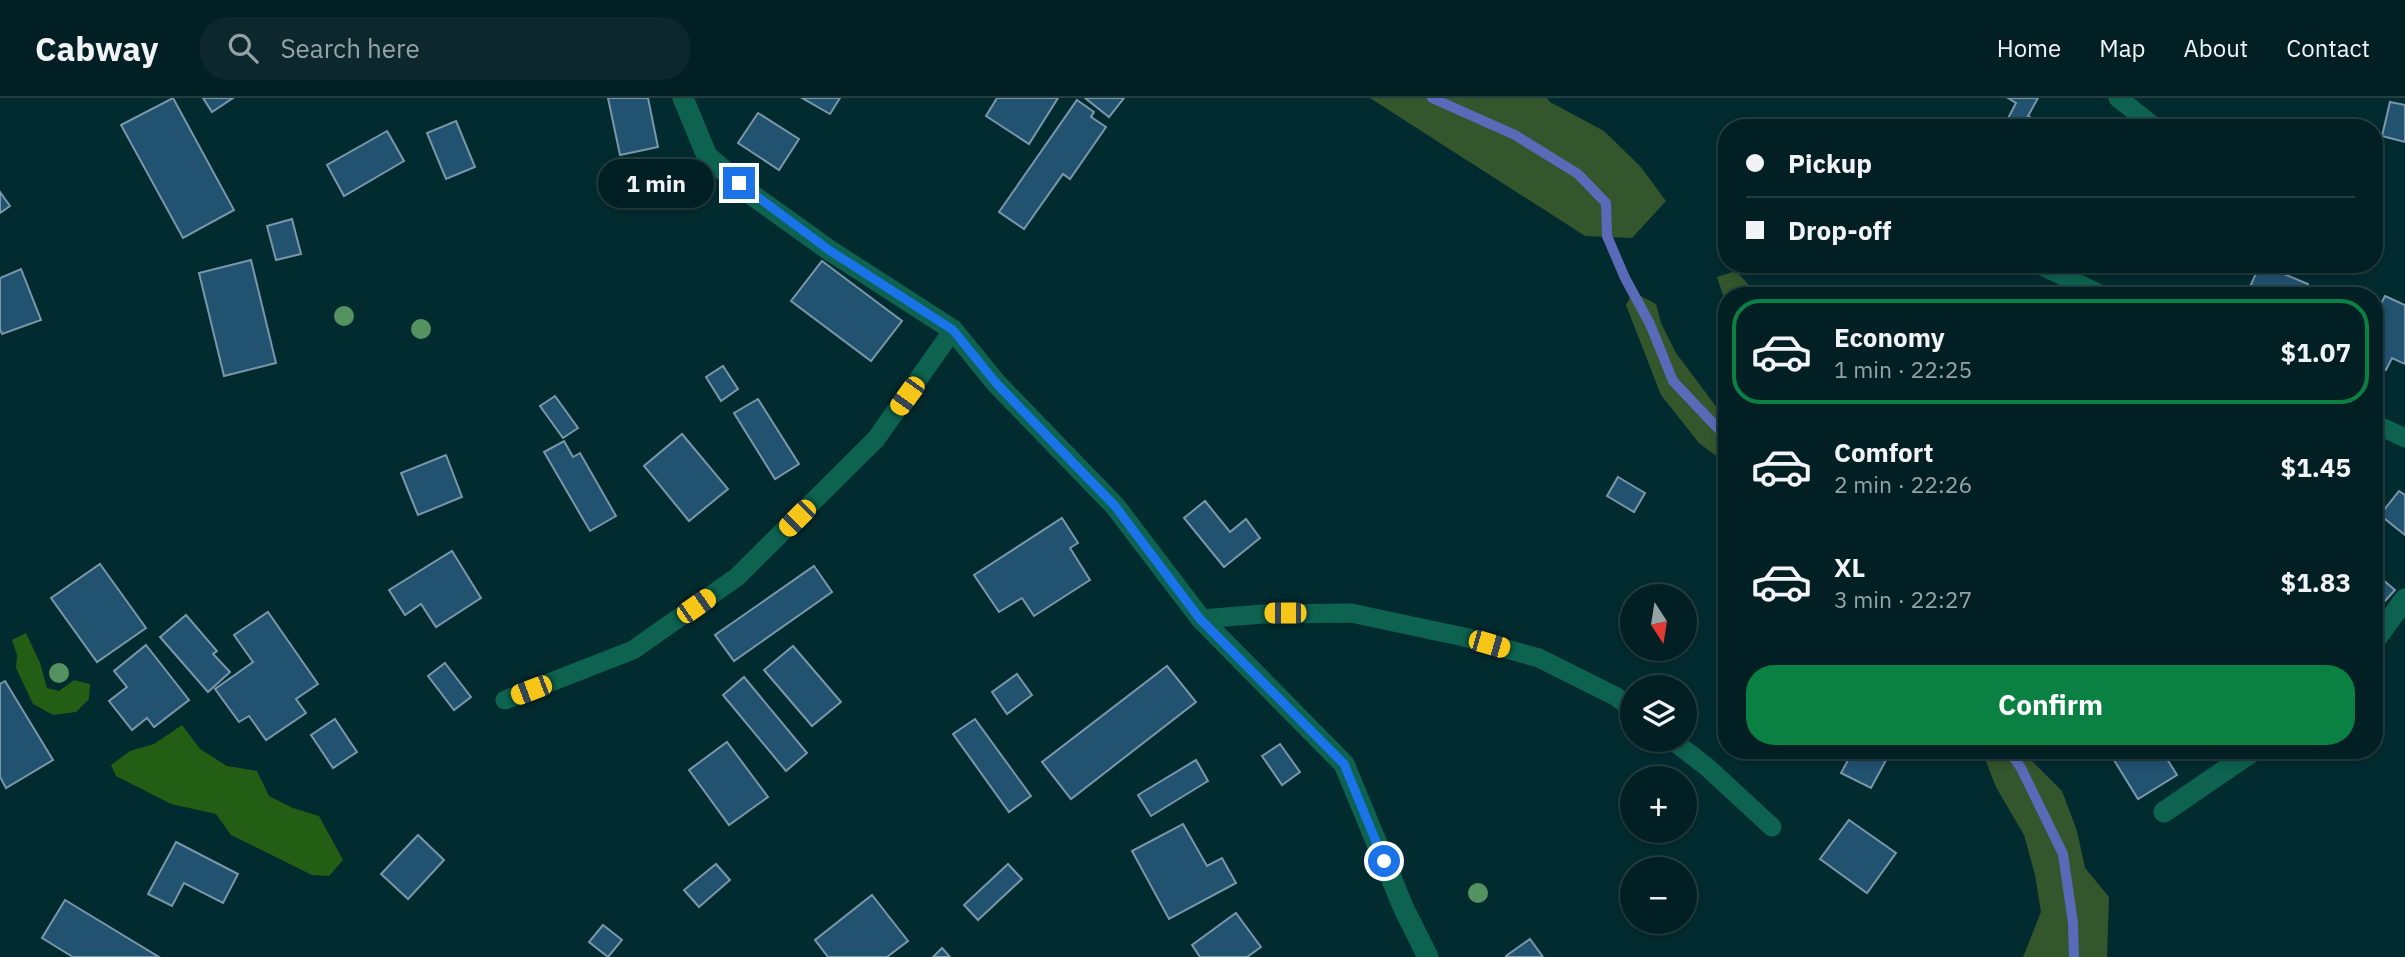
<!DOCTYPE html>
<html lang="en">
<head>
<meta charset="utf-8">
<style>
  :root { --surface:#022024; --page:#0c282c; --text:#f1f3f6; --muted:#96a3a6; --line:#233e41; --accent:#0b8043 }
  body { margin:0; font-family:"IBM Plex Sans",sans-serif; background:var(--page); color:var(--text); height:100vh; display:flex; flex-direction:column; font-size:26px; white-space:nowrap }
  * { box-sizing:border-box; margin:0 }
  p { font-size:23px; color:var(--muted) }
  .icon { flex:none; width:38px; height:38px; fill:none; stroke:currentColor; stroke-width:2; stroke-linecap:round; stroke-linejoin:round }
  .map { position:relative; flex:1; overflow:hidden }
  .panel { position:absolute; left:1718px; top:189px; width:665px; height:472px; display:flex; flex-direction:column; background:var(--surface); border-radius:28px; box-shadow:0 4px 10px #0003,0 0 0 2px var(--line) }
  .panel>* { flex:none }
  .top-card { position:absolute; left:1718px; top:21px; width:665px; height:154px; border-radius:28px; box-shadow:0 4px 10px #0003,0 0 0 2px var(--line); display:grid; align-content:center; height:154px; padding:0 28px; background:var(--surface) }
  .needle { width:46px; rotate:168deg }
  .fabs { position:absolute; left:1620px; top:486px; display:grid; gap:14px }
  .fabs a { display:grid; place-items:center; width:77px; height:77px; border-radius:50%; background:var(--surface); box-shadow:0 4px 10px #0003,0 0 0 2px var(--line); font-size:35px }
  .end { position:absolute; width:32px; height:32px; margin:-16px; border:9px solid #1a73e8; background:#fff; box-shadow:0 0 0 4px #fff }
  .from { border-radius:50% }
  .bubble { position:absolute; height:49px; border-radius:24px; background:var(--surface); box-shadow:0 4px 10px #0003,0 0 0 2px var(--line); font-size:23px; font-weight:700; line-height:49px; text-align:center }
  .car { position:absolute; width:21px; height:42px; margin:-21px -10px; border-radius:9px; box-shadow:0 0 5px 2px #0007; background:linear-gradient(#f5c518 24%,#345 0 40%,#f5c518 0 76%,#345 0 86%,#f5c518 0) }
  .top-card b { display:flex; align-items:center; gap:24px; height:66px; font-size:26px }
  .top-card b+b { border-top:2px solid var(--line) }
  .top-card i { width:18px; height:18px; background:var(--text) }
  ul { padding:12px 0 0; list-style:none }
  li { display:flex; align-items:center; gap:21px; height:105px; margin:0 14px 10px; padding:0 14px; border:4px solid transparent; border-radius:28px }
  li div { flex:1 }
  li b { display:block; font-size:26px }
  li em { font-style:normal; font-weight:700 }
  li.active { border-color:var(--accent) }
  li>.icon { width:63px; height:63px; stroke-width:1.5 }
  .cta { display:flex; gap:14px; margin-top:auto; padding:14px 28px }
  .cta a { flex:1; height:80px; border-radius:28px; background:var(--accent); color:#fff; font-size:28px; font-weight:700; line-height:80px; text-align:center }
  header { display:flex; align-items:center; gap:42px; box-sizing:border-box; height:98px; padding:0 35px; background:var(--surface); border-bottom:2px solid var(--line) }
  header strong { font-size:33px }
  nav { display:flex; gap:38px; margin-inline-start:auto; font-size:24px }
  .search { width:490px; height:63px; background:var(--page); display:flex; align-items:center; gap:18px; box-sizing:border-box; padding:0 24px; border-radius:28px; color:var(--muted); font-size:26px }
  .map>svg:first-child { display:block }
</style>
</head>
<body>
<header>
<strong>Cabway</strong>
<div class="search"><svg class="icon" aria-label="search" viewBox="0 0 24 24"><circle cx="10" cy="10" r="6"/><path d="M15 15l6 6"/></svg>Search here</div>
<nav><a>Home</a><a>Map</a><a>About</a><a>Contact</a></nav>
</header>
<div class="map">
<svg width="2405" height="859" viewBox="0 0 2405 859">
  <rect width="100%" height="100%" fill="#022b30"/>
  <!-- green -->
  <g fill="#34562c">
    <path d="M1370,0H1547L1550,4L1604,33L1640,68L1666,103L1632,140L1585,138Z"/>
    <path d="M1736,173L1759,198H1727V209L1717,179Z"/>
    <path d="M1633,194L1656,206L1661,225L1676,255L1727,323V366L1699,345L1661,297L1626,207Z"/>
    <path d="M1982,653H2022L2062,693L2077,733L2085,770L2109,799L2107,859H2023L2041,814L2035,777L2024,737L1996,689Z"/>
  </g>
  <!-- forest -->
  <g fill="#235e14">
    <path d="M26,535L40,565L47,590L59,593L74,582L90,586L89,601L76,614L53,617L33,606L16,570L17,557L12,542Z"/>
    <path d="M182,627L200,651L227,668L257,673L269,698L293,710L319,718L343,762L329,778L312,777L231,737L216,716L171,706L116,678L111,667L130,653L154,646Z"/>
  </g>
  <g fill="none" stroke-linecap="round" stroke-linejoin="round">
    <!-- stream -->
    <g stroke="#596bb8" stroke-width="10">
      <path d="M1432,0L1515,37L1578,76L1606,105L1607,138L1625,180L1650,226L1673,283L1727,340"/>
      <path d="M2009,653L2021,670L2063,756L2073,825L2074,859"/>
    </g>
  </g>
  <!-- building -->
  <g fill="#215270" stroke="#7a97aa" stroke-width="2">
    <path d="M173,0L234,112L183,140L121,27Z"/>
    <path d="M203,0H233L212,14Z"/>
    <path d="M608,0H648L658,49L620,57Z"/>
    <path d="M802,0H840L830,16Z"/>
    <path d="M997,0H1058L1029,46L986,18Z"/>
    <path d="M1085,0H1124L1109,19Z"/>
    <path d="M2008,0H2038L2028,18L2049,30H2003L2016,5Z"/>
    <path d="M1077,2L1094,14L1091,19L1106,29L1070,81L1063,76L1024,131L999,114Z"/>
    <path d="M2390,4L2405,7V44L2382,38Z"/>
    <path d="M758,15L799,41L779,72L738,45Z"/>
    <path d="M456,23L475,69L446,81L427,35Z"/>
    <path d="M387,33L404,63L344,98L327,67Z"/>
    <path d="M0,94L10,108L0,115Z"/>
    <path d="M292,121L301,156L276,162L267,128Z"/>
    <path d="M251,162L276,265L224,278L199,175Z"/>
    <path d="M822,163L902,223L871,263L791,203Z"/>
    <path d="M2260,166L2308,186L2303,198H2246Z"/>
    <path d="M21,171L41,222L2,236L0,231V180Z"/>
    <path d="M2385,198L2405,207V266L2392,260L2386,272L2375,267V217Z"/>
    <path d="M723,268L738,291L721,303L706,279Z"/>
    <path d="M555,298L578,330L563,340L540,308Z"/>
    <path d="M758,301L799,366L775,381L734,315Z"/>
    <path d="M682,336L728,391L689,423L644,368Z"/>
    <path d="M564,343L573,359L580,355L616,418L590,433L544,354Z"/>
    <path d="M446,357L462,399L418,417L401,375Z"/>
    <path d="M1618,379L1645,395L1634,414L1607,398Z"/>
    <path d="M2399,393L2405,397V437L2380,417Z"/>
    <path d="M1205,403L1230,434L1246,421L1260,440L1224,469L1184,420Z"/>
    <path d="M1062,420L1078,445L1070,450L1090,482L1034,518L1022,500L999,514L974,477Z"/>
    <path d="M452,453L481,500L436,529L421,506L405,517L389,492Z"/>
    <path d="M100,466L146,530L97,564L51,500Z"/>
    <path d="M814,468L832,494L734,563L715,537Z"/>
    <path d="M2375,475L2395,492L2375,514Z"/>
    <path d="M268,514L318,586L296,601L306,615L266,642L249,618L239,624L215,591L253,564L234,537Z"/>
    <path d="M186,517L217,553L213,556L230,574L208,594L160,539Z"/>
    <path d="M146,547L189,602L154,629L147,620L132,632L109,603L127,589L114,573Z"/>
    <path d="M793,548L841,604L812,628L764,572Z"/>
    <path d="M445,565L471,599L454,612L428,578Z"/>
    <path d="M1167,568L1196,604L1071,701L1042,664Z"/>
    <path d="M1017,576L1032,597L1007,616L992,594Z"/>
    <path d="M744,579L807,655L786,673L723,597Z"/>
    <path d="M5,583L53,662L6,690L0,679V586Z"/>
    <path d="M335,621L357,654L333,670L311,637Z"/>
    <path d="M975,621L1031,698L1009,714L953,636Z"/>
    <path d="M727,644L768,699L729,727L689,672Z"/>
    <path d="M1280,646L1300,674L1282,687L1262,658Z"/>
    <path d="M1853,653H1891L1871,690L1841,675Z"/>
    <path d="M2111,653H2162L2177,677L2138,701L2109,654Z"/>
    <path d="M1196,662L1208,683L1151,718L1138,697Z"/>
    <path d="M1849,722L1896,755L1867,795L1820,761Z"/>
    <path d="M1183,726L1207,768L1222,760L1236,785L1169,821L1132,753Z"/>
    <path d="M418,737L444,762L408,801L381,776Z"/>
    <path d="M176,744L238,776L223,805L184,785L172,808L148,796Z"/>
    <path d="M716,766L730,782L699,809L684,792Z"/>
    <path d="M1008,766L1022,781L978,822L964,807Z"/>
    <path d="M872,797L908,843L887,859H828L815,842Z"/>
    <path d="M65,802L159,859H73L42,840Z"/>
    <path d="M1236,815L1261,849L1247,859H1200L1192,847Z"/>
    <path d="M603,827L622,842L608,859L589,844Z"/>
    <path d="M1530,841L1543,859H1506V858Z"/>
    <path d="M942,850L950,859H933Z"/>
  </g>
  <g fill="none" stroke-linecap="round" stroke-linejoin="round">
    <!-- lane -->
    <g stroke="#0d6350" stroke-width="19">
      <path d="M2118,0L2156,30"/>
      <path d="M2038,166L2104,198"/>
      <path d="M2375,326L2405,340"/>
      <path d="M1201,521L1263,516L1351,515L1464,539L1539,560L1615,598L1633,611"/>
      <path d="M505,602L633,552L737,479L876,341L953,232"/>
      <path d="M1672,642L1707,669L1772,729"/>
    </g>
    <!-- street -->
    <g stroke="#0d6350" stroke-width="21">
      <path d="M683,0L707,58L755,99L829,152L953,232L996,285L1115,408L1201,521L1344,666L1404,811L1428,859"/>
      <path d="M2375,542L2405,501"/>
      <path d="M2164,714L2253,653"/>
    </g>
  </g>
  <!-- trees -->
  <g fill="#549360">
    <circle cx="344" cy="218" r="10"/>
    <circle cx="421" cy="231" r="10"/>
    <circle cx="59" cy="575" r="10"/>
    <circle cx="1478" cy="795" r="10"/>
  </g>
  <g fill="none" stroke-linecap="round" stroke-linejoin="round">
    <!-- route -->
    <path stroke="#1a73e8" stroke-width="9" d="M739,85L829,152L953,232L996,285L1115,408L1200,521L1344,666L1384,763"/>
  </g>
</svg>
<div class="fabs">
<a><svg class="needle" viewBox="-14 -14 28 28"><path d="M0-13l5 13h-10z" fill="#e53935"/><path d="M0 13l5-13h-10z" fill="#96a3a6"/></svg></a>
<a><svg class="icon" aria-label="layers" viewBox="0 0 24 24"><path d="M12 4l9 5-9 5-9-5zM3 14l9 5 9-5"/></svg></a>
<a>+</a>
<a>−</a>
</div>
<i class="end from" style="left:1384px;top:763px"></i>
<i class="end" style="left:739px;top:85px"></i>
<div class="bubble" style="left:598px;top:61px;width:116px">1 min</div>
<i class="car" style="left:907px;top:298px;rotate:216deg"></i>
<i class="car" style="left:797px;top:420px;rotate:225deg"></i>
<i class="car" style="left:696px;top:508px;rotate:55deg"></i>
<i class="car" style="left:1285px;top:515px;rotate:270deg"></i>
<i class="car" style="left:1489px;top:546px;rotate:106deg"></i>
<i class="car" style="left:531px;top:592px;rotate:249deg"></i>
<div class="top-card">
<b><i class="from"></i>Pickup</b>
<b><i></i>Drop-off</b>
</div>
<section class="panel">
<ul>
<li class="active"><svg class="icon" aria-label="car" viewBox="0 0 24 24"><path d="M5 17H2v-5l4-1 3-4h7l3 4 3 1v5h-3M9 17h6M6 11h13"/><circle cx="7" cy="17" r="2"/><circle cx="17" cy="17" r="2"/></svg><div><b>Economy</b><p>1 min · 22:25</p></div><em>$1.07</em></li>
<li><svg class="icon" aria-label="car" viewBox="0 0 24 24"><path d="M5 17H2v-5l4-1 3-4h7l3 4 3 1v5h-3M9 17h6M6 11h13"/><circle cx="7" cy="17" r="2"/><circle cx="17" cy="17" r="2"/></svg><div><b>Comfort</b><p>2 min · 22:26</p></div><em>$1.45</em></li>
<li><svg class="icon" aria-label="car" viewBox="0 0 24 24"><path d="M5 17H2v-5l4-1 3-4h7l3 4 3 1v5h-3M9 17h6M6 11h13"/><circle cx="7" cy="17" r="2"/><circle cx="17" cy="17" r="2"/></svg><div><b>XL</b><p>3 min · 22:27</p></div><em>$1.83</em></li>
</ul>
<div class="cta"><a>Confirm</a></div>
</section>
</div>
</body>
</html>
